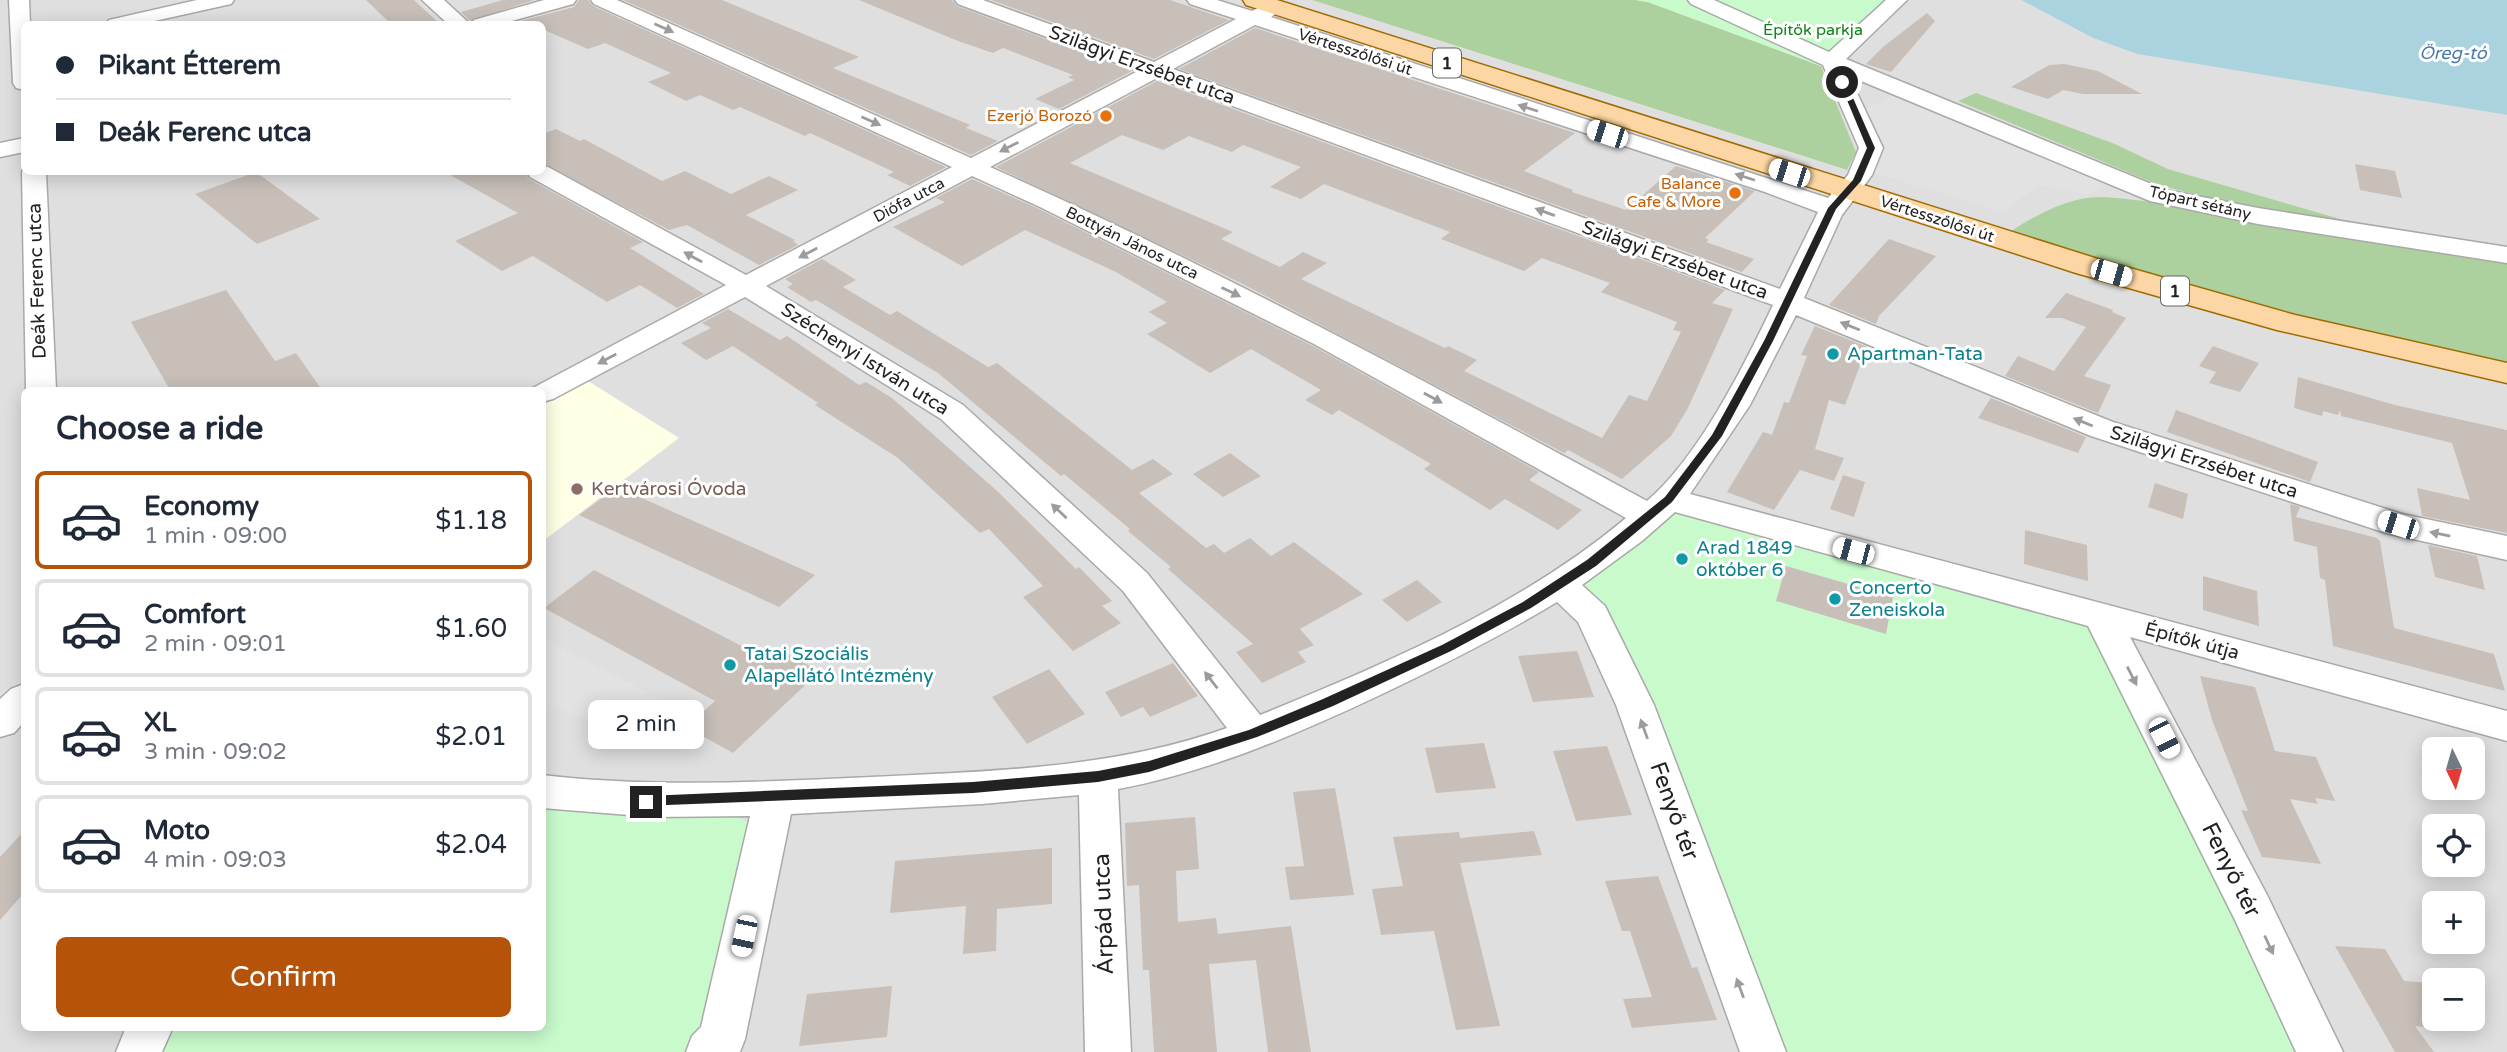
<!DOCTYPE html>
<html lang="en">
<head>
<meta charset="utf-8">
<style>
  :root { --surface:#fff; --page:#f2f2f3; --text:#1f2937; --muted:#747a83; --line:#e0e1e3; --accent:#b45309 }
  body { margin:0; font-family:"Varela Round",sans-serif; background:var(--page); color:var(--text); height:100vh; display:flex; flex-direction:column; font-size:26px; white-space:nowrap }
  * { box-sizing:border-box; margin:0 }
  p { font-size:23px; color:var(--muted) }
  .icon { flex:none; width:38px; height:38px; fill:none; stroke:currentColor; stroke-width:2; stroke-linecap:round; stroke-linejoin:round }
  .map { position:relative; flex:1; overflow:hidden }
  .panel { position:absolute; left:21px; top:387px; width:525px; height:644px; display:flex; flex-direction:column; background:var(--surface); border-radius:10px; box-shadow:0 4px 18px #0003 }
  .panel>* { flex:none }
  .banner { position:absolute; left:21px; top:21px; width:525px; height:154px; border-radius:10px; box-shadow:0 4px 18px #0003; display:grid; align-content:center; height:154px; padding:0 35px; background:var(--surface) }
  .needle { width:46px; rotate:175deg }
  .controls { position:absolute; left:2422px; top:737px; display:grid; gap:14px }
  .controls a { display:grid; place-items:center; width:63px; height:63px; border-radius:10px; background:var(--surface); box-shadow:0 4px 18px #0003; font-size:35px }
  .end { position:absolute; width:32px; height:32px; margin:-16px; border:9px solid #222; background:#fff; box-shadow:0 0 0 4px #fff }
  .from { border-radius:50% }
  .bubble { position:absolute; height:49px; border-radius:10px; background:var(--surface); box-shadow:0 4px 18px #0003; font-size:23px; font-weight:600; line-height:49px; text-align:center }
  .car { position:absolute; width:21px; height:42px; margin:-21px -10px; border-radius:9px; box-shadow:0 0 5px 2px #0007; background:linear-gradient(#fff 24%,#345 0 40%,#fff 0 76%,#345 0 86%,#fff 0) }
  .banner b { display:flex; align-items:center; gap:24px; height:66px; font-size:26px }
  .banner b+b { border-top:2px solid var(--line) }
  .banner i { width:18px; height:18px; background:var(--text) }
  ul { padding:0; list-style:none }
  li { display:flex; align-items:center; gap:21px; height:98px; margin:0 14px 10px; padding:0 21px; border:4px solid var(--line); border-radius:10px }
  li div { flex:1 }
  li b { display:block; font-size:26px }
  li em { font-style:normal; font-weight:600 }
  li.current { border-color:var(--accent) }
  li>.icon { width:63px; height:63px; stroke-width:1.5 }
  h2 { padding:0 35px; font-size:32px; line-height:84px }
  .action { display:flex; gap:14px; margin-top:auto; padding:14px 35px }
  .action a { flex:1; height:80px; border-radius:10px; background:var(--accent); color:#fff; font-size:28px; font-weight:600; line-height:80px; text-align:center }
  .map>svg:first-child { display:block }
</style>
</head>
<body>
<div class="map">
<svg width="2507" height="1052" viewBox="0 0 2507 1052">
  <rect width="100%" height="100%" fill="#f2efe9"/>
  <!-- residential -->
  <path fill="#e0dfdf" fill-rule="evenodd" d="M0,0H1312L1846,170L1856,152L1821,66L1887,0H2021L2093,38L2137,54L2507,115V261L2454,252L2168,169L2115,144L1959,101L2156,184L2210,198L2172,282L2348,329L2507,366V1052H0ZM24,24H542V172H24ZM24,390H542V1027H24ZM2434,749H2473V788H2434ZM2434,826H2473V864H2434ZM2434,903H2473V942H2434ZM2434,980H2473V1018H2434Z"/>
  <!-- education -->
  <path fill="#ffffe5" d="M588,381L679,438L543,541V405Z"/>
  <!-- forest -->
  <g fill="#add19e">
    <path d="M1312,0H1636L1648,2L1821,66L1856,152L1847,170Z"/>
    <path d="M1976,93L2115,144L2168,169L2454,252L2507,261V366L2348,329L2007,234C2032,217 2069,196 2101,197C2138,198 2171,209 2208,198L2156,184L1958,101Z"/>
  </g>
  <!-- park -->
  <g fill="#c8facc">
    <path d="M1636,0H1887L1821,66L1648,2Z"/>
    <path d="M1668,499L2101,616L2320,1052H1763L1678,822L1560,584Z"/>
    <path d="M543,791L704,800L766,832L709,1052H139L150,1027H542Z"/>
  </g>
  <!-- parking -->
  <g fill="#e2e2e2">
    <path d="M1902,90L2116,180L2088,195L2038,185L2004,212L1871,172L1863,111Z"/>
    <path d="M543,638L685,712L645,746L543,701Z"/>
  </g>
  <!-- water -->
  <path fill="#aad3df" d="M2021,0H2507V115L2137,54L2093,38Z"/>
  <!-- building -->
  <g fill="#c7bfb8" fill-rule="evenodd">
    <path d="M366,0H414L440,24H391Z"/>
    <path d="M503,0H534L470,21L461,12Z"/>
    <path d="M579,0H588L593,6L946,167L910,186L887,175L894,172L810,133L805,136L740,107L733,110L700,95L686,101L648,82L671,73L605,43L588,49L542,29V24H509L574,7Z"/>
    <path d="M623,0H722L859,57L833,68L970,125L966,128L998,141L971,155Z"/>
    <path d="M859,0H952L957,6L1132,71L1059,109L1035,99L1074,80L1068,77L1073,75L1003,48L993,53L958,41Z"/>
    <path d="M991,0H1170L1229,20L1154,59Z"/>
    <path d="M1927,13L1935,21L1891,72L1866,64L1883,47Z"/>
    <path d="M1255,28L1575,133L1524,171L1573,190L1572,192L1626,210L1676,166L1755,191L1705,238L1709,240L1706,242L1754,259L1742,272L1179,69Z"/>
    <path d="M2064,64L2098,71L2142,94H2083L2063,90L2048,99L2011,87L2049,65Z"/>
    <path d="M1157,81L1725,290L1712,303L1733,309L1688,408L1671,436L1622,479L1568,450L1564,453L1241,283L996,167ZM1122,135L1163,150L1189,136L1232,152L1243,145L1301,167L1270,187L1301,199L1324,184L1450,232L1441,239L1524,271L1542,258L1610,283L1601,292L1677,322L1673,330L1681,332L1647,401L1629,395L1602,438L1464,371L1477,360L1448,346L1445,348L1301,279L1327,263L1303,252L1280,267L1221,239L1233,232L1070,163Z"/>
    <path d="M556,129L580,141L584,139L662,181L685,171L731,194L769,176L798,190L746,215L795,240L793,241L798,245L759,265L687,225L669,230L542,163V134Z"/>
    <path d="M2355,164L2395,171L2402,198L2360,190Z"/>
    <path d="M256,172L320,219L257,244L195,194Z"/>
    <path d="M445,172H524L529,179L643,242L630,248L704,294L677,308L640,285L607,302L533,256L502,271L455,241L518,213Z"/>
    <path d="M972,179L1039,209L1313,346L1539,472L1529,480L1582,510L1558,530L1505,499L1490,510L1424,469L1431,464L1339,410L1332,415L1305,400L1321,390L1251,349L1210,373L1147,334L1167,323L1149,312L1167,302L1116,272L1025,230L962,266L893,227L945,202L936,198Z"/>
    <path d="M1889,239L1936,256L1879,316L1876,324L1829,305Z"/>
    <path d="M822,259L856,280L843,287L890,315L897,311L988,367L997,363L1132,470L1153,459L1173,474L1139,493L1206,548L1214,544L1224,553L1250,538L1271,556L1294,542L1363,594L1300,629L1314,645L1298,652L1306,662L1262,683L1236,652L1253,644L1168,569L1171,567L1128,531L1130,529L1064,474L1061,476L938,373L816,300L811,302L787,287L793,284L785,279Z"/>
    <path d="M226,290L275,361L296,353L322,390H170L131,322Z"/>
    <path d="M2066,293L2113,310L2112,312L2126,318L2084,376L2111,385L2098,413L2005,376L2018,356L2054,371L2086,327L2062,318H2045Z"/>
    <path d="M728,309L780,340L787,336L859,385L866,382L892,398L996,490L1076,569L1079,567L1112,601L1102,606L1121,623L1073,651L1023,597L1043,586L989,529L980,533L898,458L815,405L818,403L733,346L706,360L681,343L711,328L702,323Z"/>
    <path d="M1815,326L1867,347L1845,405L1829,400L1815,449L1844,458L1834,481L1800,470L1774,510L1727,492L1763,432L1772,435L1784,402L1789,403L1807,356L1801,355Z"/>
    <path d="M2213,346L2259,363L2240,392L2209,383L2216,372L2199,366Z"/>
    <path d="M2298,377L2395,405L2507,430V533L2422,516L2417,488L2470,500L2452,443L2341,416L2340,410L2338,415L2323,411L2322,416L2294,408Z"/>
    <path d="M1991,398L2086,437L2078,453L1978,418Z"/>
    <path d="M2176,410L2318,462L2310,482L2167,432Z"/>
    <path d="M1230,453L1261,476L1223,497L1193,474Z"/>
    <path d="M1843,475L1865,482L1854,517L1830,509Z"/>
    <path d="M2155,483L2188,494L2183,519L2148,507Z"/>
    <path d="M617,487L815,575L779,607L579,515Z"/>
    <path d="M2290,504L2300,507L2296,517L2377,538L2380,541L2394,628L2494,654L2505,691L2333,646L2325,580L2320,578L2317,547L2294,541Z"/>
    <path d="M2025,530L2087,545L2088,581L2024,564Z"/>
    <path d="M2428,545L2477,556L2485,590L2435,577Z"/>
    <path d="M1786,566L1893,597L1886,634L1776,601Z"/>
    <path d="M594,570L769,660L779,650L820,671L733,753L686,727L715,701L544,608Z"/>
    <path d="M2203,576L2257,591L2259,626L2203,610Z"/>
    <path d="M1417,580L1442,602L1407,622L1382,600Z"/>
    <path d="M1577,651L1594,697L1533,702L1518,656Z"/>
    <path d="M1173,663L1198,696L1150,717L1143,707L1121,717L1105,692Z"/>
    <path d="M1049,669L1085,714L1027,744L992,697Z"/>
    <path d="M2200,676L2255,687L2275,751L2316,757L2335,801L2315,798L2318,804L2290,799L2321,864L2262,857L2241,810L2248,811L2212,720Z"/>
    <path d="M1484,743L1496,788L1436,793L1425,748Z"/>
    <path d="M1607,746L1632,815L1576,821L1553,751Z"/>
    <path d="M1335,788L1354,895L1290,900L1285,867L1304,866L1293,792Z"/>
    <path d="M1195,817L1199,869L1176,871L1178,922L1216,918L1218,934L1291,926L1311,1052H1268L1256,960L1209,964L1217,1052H1154L1149,970H1143L1139,885L1127,886L1125,823Z"/>
    <path d="M24,831V893L0,920V857Z"/>
    <path d="M1534,831L1542,855L1460,863L1500,1026L1456,1030L1434,931L1381,935L1372,889L1403,886L1393,837L1459,832L1460,838Z"/>
    <path d="M1052,848V904L997,909L996,951L963,954L966,906L890,913L895,861Z"/>
    <path d="M1658,876L1692,968L1697,967L1717,1020L1632,1028L1623,999L1652,997L1630,931H1622L1605,881Z"/>
    <path d="M2335,946L2385,949L2404,981L2434,983V1028L2415,1026L2434,1052H2395Z"/>
    <path d="M892,986L887,1037L799,1046L807,994Z"/>
  </g>
  <g fill="none" stroke-linecap="round" stroke-linejoin="round">
    <defs>
      <g id="minor">
        <path d="M9,0H29L30,24H24V90L16,88L13,83Z"/>
        <path d="M197,0H234L231,4L141,24H106L109,20Z"/>
        <path d="M422,0H444L470,24H448Z"/>
        <path d="M544,0H576L573,4L501,24H471L474,20Z"/>
        <path d="M591,0H617L971,158L1138,71L958,4L955,0H983L1154,62L1236,19L1190,4L1187,0H1217L1252,11L1268,3H1282L1285,7L1271,17L1828,198L1848,175L1859,148L1823,65L1691,4L1688,0H1714L1829,52L1886,0H1907L1846,59L2166,190L2258,208L2507,247V263L2258,224L2150,201L1849,76L1883,148L1872,175L1842,215L1804,298L2113,422L2402,514L2507,536V560L2386,533L2091,436L1796,315L1750,405L1690,494L2507,711V741L2130,637L2267,895L2343,1052H2296L2235,920L2088,626L1675,512L1642,541L1582,585L1605,606L1654,705L1786,1052H1740L1616,705L1578,622L1557,602C1499,637 1439,667 1378,696C1295,735 1209,772 1118,789L1131,1052H1085L1079,795L982,804L791,814L745,1039L740,1052H686L692,1036L701,1027L750,816L654,817L542,808V775C652,788 761,782 871,777C991,771 1112,769 1227,728L1123,591L941,419L745,297L553,399L542,402V390H529L726,285L530,177L527,172H542V166L548,167L746,275L952,167L594,4ZM1255,25L1765,192L1818,212L1780,289L1173,69ZM1157,78L1773,305C1744,366 1698,458 1647,501C1430,384 1215,267 990,167ZM972,176L1040,207L1314,344L1626,518C1523,605 1384,665 1260,715L1147,573L963,405L766,286Z"/>
        <path d="M24,138V152L0,157V143Z"/>
        <path d="M24,168V172H46L56,390H26L22,172Z"/>
        <path d="M24,684V722L14,733L0,737V699L11,689Z"/>
        <path d="M126,1027H173L162,1052H116Z"/>
      </g>
      <path id="primary" d="M1243,0H1277L2098,259L2295,315L2507,363V383L2277,330L2076,273L1246,5Z"/>
    </defs>
    <!-- minor casing -->
    <use href="#minor" stroke="#a9a9a9" stroke-width="3"/>
    <!-- primary casing -->
    <use href="#primary" stroke="#a06b00" stroke-width="3"/>
    <!-- minor -->
    <use href="#minor" fill="#fff" fill-rule="evenodd"/>
    <!-- primary -->
    <use href="#primary" fill="#fcd6a4" fill-rule="evenodd"/>
  </g>
  <!-- one-way arrows -->
  <defs><path id="oneway-solid" d="M-6-.8H1V-3.2L6.5 0L1 3.2V.8H-6Z" transform="scale(1.75)"/></defs>
  <g fill="#9c9c9c">
    <use href="#oneway-solid" transform="translate(664 28) rotate(24)"/>
    <use href="#oneway-solid" transform="translate(1528 108) rotate(-162)"/>
    <use href="#oneway-solid" transform="translate(871 121) rotate(24)"/>
    <use href="#oneway-solid" transform="translate(1009 147) rotate(153)"/>
    <use href="#oneway-solid" transform="translate(1745 177) rotate(-162)"/>
    <use href="#oneway-solid" transform="translate(1545 212) rotate(-160)"/>
    <use href="#oneway-solid" transform="translate(808 253) rotate(152)"/>
    <use href="#oneway-solid" transform="translate(693 257) rotate(-151)"/>
    <use href="#oneway-solid" transform="translate(1231 292) rotate(26)"/>
    <use href="#oneway-solid" transform="translate(1850 326) rotate(-158)"/>
    <use href="#oneway-solid" transform="translate(607 359) rotate(152)"/>
    <use href="#oneway-solid" transform="translate(1433 398) rotate(29)"/>
    <use href="#oneway-solid" transform="translate(2083 422) rotate(-158)"/>
    <use href="#oneway-solid" transform="translate(1059 511) rotate(-137)"/>
    <use href="#oneway-solid" transform="translate(2440 534) rotate(-168)"/>
    <use href="#oneway-solid" transform="translate(2132 676) rotate(63)"/>
    <use href="#oneway-solid" transform="translate(1211 680) rotate(-128)"/>
    <use href="#oneway-solid" transform="translate(1644 729) rotate(-110)"/>
    <use href="#oneway-solid" transform="translate(2269 945) rotate(65)"/>
    <use href="#oneway-solid" transform="translate(1740 988) rotate(-110)"/>
  </g>
  <!-- route -->
  <path fill="#222" d="M1839,81L1846,82L1875,148L1861,181L1836,209L1773,341L1722,436L1672,502L1596,566L1531,608L1451,651L1333,706L1257,737L1149,772L1098,782L973,793L641,806L639,802L646,796L973,782L1098,771L1149,761L1249,730L1323,699L1442,645L1523,602L1587,560L1665,497L1712,435L1764,341L1828,208L1853,180L1867,148Z"/>
  <!-- markers -->
  <g fill="#e8710a" stroke="#fff" stroke-width="2.5">
    <circle cx="1106" cy="116" r="7"/>
    <circle cx="1735" cy="193" r="7"/>
  </g>
  <g fill="#0f9aa8" stroke="#fff" stroke-width="2.5">
    <circle cx="1833" cy="354" r="7"/>
    <circle cx="1682" cy="559" r="7"/>
    <circle cx="1835" cy="599" r="7"/>
    <circle cx="730" cy="665" r="7"/>
  </g>
  <circle fill="#8d6e63" stroke="#fff" stroke-width="2.5" cx="577" cy="489" r="7"/>
  <g text-anchor="middle" dominant-baseline="central" stroke-width="6" stroke-linejoin="round" paint-order="stroke">
    <!-- far-park labels -->
    <g font-size="16" fill="#0c8416" stroke="#fff">
      <text x="1813" y="30">Építők parkja</text>
    </g>
    <!-- far-street labels -->
    <g font-size="16" fill="#222" stroke="#fff">
      <text transform="translate(1355 52) rotate(18)">Vértesszőlősi út</text>
      <text transform="translate(909 200) rotate(-28)">Diófa utca</text>
      <text transform="translate(2200 203) rotate(13)">Tópart sétány</text>
      <text transform="translate(1937 219) rotate(18)">Vértesszőlősi út</text>
      <text transform="translate(1132 243) rotate(26)">Bottyán János utca</text>
    </g>
    <!-- far-food labels -->
    <g font-size="16" fill="#c56008" stroke="#fff" text-anchor="end">
      <text x="1092" y="116">Ezerjó Borozó</text>
      <text x="1721" y="184">Balance<tspan x="1721" dy="18">Cafe &amp; More</tspan></text>
    </g>
    <!-- far-water labels -->
    <g font-size="18" font-style="italic" fill="#4a7aab" stroke="#fff">
      <text x="2453" y="53">Öreg-tó</text>
    </g>
    <!-- shield labels -->
    <g fill="#fff" stroke="#646464" stroke-width="2">
      <rect x="1433" y="48.5" width="28" height="29" rx="5"/>
      <rect x="2161" y="276.5" width="28" height="29" rx="5"/>
    </g>
    <g font-size="18" font-weight="bold" fill="#222">
      <text x="1447" y="63">1</text>
      <text x="2175" y="291">1</text>
    </g>
    <!-- street labels -->
    <g font-size="19" fill="#222" stroke="#fff">
      <text transform="translate(1142 65) rotate(20)">Szilágyi Erzsébet utca</text>
      <text transform="translate(1675 260) rotate(20)">Szilágyi Erzsébet utca</text>
      <text transform="translate(37 281) rotate(-92)">Deák Ferenc utca</text>
      <text transform="translate(865 359) rotate(32)">Széchenyi István utca</text>
      <text transform="translate(2204 462) rotate(18)">Szilágyi Erzsébet utca</text>
      <text transform="translate(2192 641) rotate(15)">Építők útja</text>
    </g>
    <!-- culture labels -->
    <g font-size="19" fill="#0d838f" stroke="#fff" text-anchor="start">
      <text x="1847" y="354">Apartman-Tata</text>
      <text x="1696" y="548">Arad 1849<tspan x="1696" dy="22">október 6</tspan></text>
      <text x="1849" y="588">Concerto<tspan x="1849" dy="22">Zeneiskola</tspan></text>
      <text x="744" y="654">Tatai Szociális<tspan x="744" dy="22">Alapellátó Intézmény</tspan></text>
    </g>
    <!-- education labels -->
    <g font-size="19" fill="#785e54" stroke="#fff" text-anchor="start">
      <text x="591" y="489">Kertvárosi Óvoda</text>
    </g>
    <!-- near-street labels -->
    <g font-size="23" fill="#222" stroke="#fff">
      <text transform="translate(1674 811) rotate(70)">Fenyő tér</text>
      <text transform="translate(2231 870) rotate(63)">Fenyő tér</text>
      <text transform="translate(1104 914) rotate(-92)">Árpád utca</text>
    </g>
  </g>
</svg>
<div class="controls">
<a><svg class="needle" viewBox="-14 -14 28 28"><path d="M0-13l5 13h-10z" fill="#e53935"/><path d="M0 13l5-13h-10z" fill="#747a83"/></svg></a>
<a><svg class="icon" aria-label="locate" viewBox="0 0 24 24"><circle cx="12" cy="12" r="6"/><path d="M12 2v4M12 18v4M2 12h4M18 12h4"/></svg></a>
<a>+</a>
<a>−</a>
</div>
<i class="end from" style="left:1842px;top:82px"></i>
<i class="end" style="left:646px;top:802px"></i>
<div class="bubble" style="left:588px;top:700px;width:116px">2 min</div>
<i class="car" style="left:1607px;top:134px;rotate:288deg"></i>
<i class="car" style="left:1789px;top:173px;rotate:288deg"></i>
<i class="car" style="left:2111px;top:273px;rotate:106deg"></i>
<i class="car" style="left:2398px;top:525px;rotate:288deg"></i>
<i class="car" style="left:1853px;top:551px;rotate:285deg"></i>
<i class="car" style="left:2164px;top:738px;rotate:153deg"></i>
<i class="car" style="left:744px;top:936px;rotate:192deg"></i>
<div class="banner">
<b><i class="from"></i>Pikant Étterem</b>
<b><i></i>Deák Ferenc utca</b>
</div>
<section class="panel">
<h2>Choose a ride</h2>
<ul>
<li class="current"><svg class="icon" aria-label="car" viewBox="0 0 24 24"><path d="M5 17H2v-5l4-1 3-4h7l3 4 3 1v5h-3M9 17h6M6 11h13"/><circle cx="7" cy="17" r="2"/><circle cx="17" cy="17" r="2"/></svg><div><b>Economy</b><p>1 min · 09:00</p></div><em>$1.18</em></li>
<li><svg class="icon" aria-label="car" viewBox="0 0 24 24"><path d="M5 17H2v-5l4-1 3-4h7l3 4 3 1v5h-3M9 17h6M6 11h13"/><circle cx="7" cy="17" r="2"/><circle cx="17" cy="17" r="2"/></svg><div><b>Comfort</b><p>2 min · 09:01</p></div><em>$1.60</em></li>
<li><svg class="icon" aria-label="car" viewBox="0 0 24 24"><path d="M5 17H2v-5l4-1 3-4h7l3 4 3 1v5h-3M9 17h6M6 11h13"/><circle cx="7" cy="17" r="2"/><circle cx="17" cy="17" r="2"/></svg><div><b>XL</b><p>3 min · 09:02</p></div><em>$2.01</em></li>
<li><svg class="icon" aria-label="car" viewBox="0 0 24 24"><path d="M5 17H2v-5l4-1 3-4h7l3 4 3 1v5h-3M9 17h6M6 11h13"/><circle cx="7" cy="17" r="2"/><circle cx="17" cy="17" r="2"/></svg><div><b>Moto</b><p>4 min · 09:03</p></div><em>$2.04</em></li>
</ul>
<div class="action"><a>Confirm</a></div>
</section>
</div>
</body>
</html>
